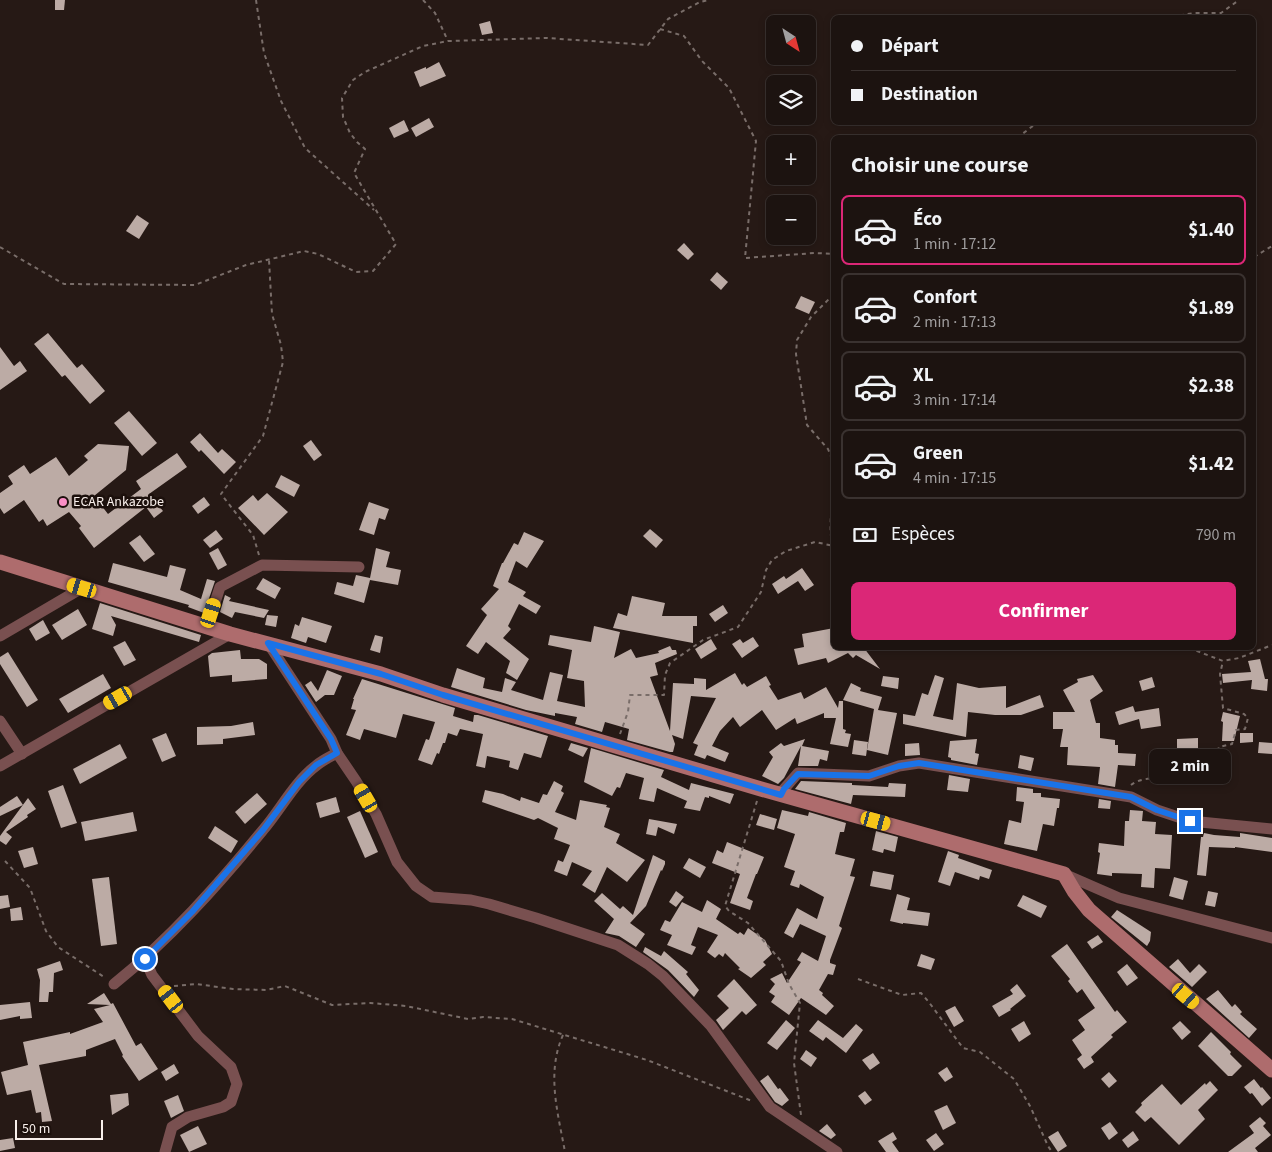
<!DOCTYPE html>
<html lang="fr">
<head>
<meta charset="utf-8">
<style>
  :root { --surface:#1c1310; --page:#29201e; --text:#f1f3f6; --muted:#a09e9f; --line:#3a3230; --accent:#db2777 }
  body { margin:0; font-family:"Source Sans 3",sans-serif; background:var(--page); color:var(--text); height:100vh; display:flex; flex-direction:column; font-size:19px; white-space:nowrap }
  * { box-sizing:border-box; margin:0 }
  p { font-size:16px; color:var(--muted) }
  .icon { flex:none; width:28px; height:28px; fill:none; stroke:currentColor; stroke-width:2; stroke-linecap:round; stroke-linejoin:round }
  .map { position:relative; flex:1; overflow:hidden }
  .drawer { position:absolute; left:831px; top:135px; width:425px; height:515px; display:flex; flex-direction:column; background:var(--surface); border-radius:8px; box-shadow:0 2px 8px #0003,0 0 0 1px var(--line) }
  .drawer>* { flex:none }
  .hud { position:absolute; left:831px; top:15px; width:425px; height:110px; border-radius:8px; box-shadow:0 2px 8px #0003,0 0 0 1px var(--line); display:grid; align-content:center; height:110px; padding:0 20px; background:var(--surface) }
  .needle { width:32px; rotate:144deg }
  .tools { position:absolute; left:766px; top:15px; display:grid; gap:10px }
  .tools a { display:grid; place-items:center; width:50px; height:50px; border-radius:8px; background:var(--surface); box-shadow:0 2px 8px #0003,0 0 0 1px var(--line); font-size:25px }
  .scale { position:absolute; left:15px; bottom:12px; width:88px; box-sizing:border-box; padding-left:5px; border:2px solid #f8efeb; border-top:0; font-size:14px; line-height:18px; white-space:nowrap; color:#f8efeb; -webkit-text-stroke:4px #1c100c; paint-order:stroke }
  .end { position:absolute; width:22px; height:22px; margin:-11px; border:6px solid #1a73e8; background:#fff; box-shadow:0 0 0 2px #fff }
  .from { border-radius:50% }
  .bubble { position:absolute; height:35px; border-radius:8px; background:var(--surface); box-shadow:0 2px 8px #0003,0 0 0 1px var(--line); font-size:16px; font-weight:700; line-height:35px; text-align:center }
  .car { position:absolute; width:15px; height:30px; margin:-15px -8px; border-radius:6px; box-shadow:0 0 4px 1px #0007; background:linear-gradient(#f5c518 24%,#345 0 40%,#f5c518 0 76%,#345 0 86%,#f5c518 0) }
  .hud b { display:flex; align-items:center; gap:18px; height:48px; font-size:19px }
  .hud b+b { border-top:1px solid var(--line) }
  .hud i { width:12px; height:12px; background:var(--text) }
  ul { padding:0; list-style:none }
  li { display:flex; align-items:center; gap:15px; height:70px; margin:0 10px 8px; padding:0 10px; border:2px solid var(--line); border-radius:8px }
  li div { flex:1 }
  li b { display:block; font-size:19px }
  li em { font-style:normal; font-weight:700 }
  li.on { border-color:var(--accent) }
  li>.icon { width:45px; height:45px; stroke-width:1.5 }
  h2 { padding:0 20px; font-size:22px; line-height:60px }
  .pay { display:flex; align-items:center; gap:12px; height:55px; padding:0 20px; font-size:19px }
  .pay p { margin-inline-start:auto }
  .button { display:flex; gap:10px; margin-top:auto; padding:10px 20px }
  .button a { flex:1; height:58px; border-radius:8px; background:var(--accent); color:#fff; font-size:20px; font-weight:700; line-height:58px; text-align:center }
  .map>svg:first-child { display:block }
</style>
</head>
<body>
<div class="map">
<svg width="1272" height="1152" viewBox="0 0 1272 1152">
  <rect width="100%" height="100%" fill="#261915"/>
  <!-- building -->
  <g fill="#bcaba5">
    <path d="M55,0H65L64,10H55Z"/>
    <path d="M490,21L493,33L482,35L479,24Z"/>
    <path d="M439,62L446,76L420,87L414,72L426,67V69Z"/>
    <path d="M429,118L434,127L416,137L411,128Z"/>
    <path d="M404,120L409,131L394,138L389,128Z"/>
    <path d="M137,215L149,223L139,239L126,231Z"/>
    <path d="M684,243L694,254L688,260L677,250Z"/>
    <path d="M717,272L728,282L721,290L710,280Z"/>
    <path d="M801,296L815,302L809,314L795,308Z"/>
    <path d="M48,333L77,368L82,364L105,391L90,404L65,375L62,377L34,344Z"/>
    <path d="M0,347L14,366L20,361L27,371L0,390Z"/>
    <path d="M129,411L157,443L142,456L114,423Z"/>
    <path d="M200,433L218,453L222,449L236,462L224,474L201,450L199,452L190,442Z"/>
    <path d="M311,440L322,455L314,461L303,446Z"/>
    <path d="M98,444L129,446L126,470L94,496L108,514L141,489L136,481L177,453L187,467L149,494L163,511L154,518L146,507L94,548L79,528L81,526L69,512L47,526L43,519L39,522L24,500L4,514L0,508V493L13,484L8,476L24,465L30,474L56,457L69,476L88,460L84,456Z"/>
    <path d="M281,475L300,485L294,497L275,487Z"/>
    <path d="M267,493L288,512L264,535L238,508L253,495L258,501Z"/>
    <path d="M204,497L210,505L198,514L192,506Z"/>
    <path d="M369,502L389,509L385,520L379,518L374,535L359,530Z"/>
    <path d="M650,529L663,540L656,548L643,536Z"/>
    <path d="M216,530L223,539L210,548L203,540Z"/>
    <path d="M524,532L544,541L527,568L516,561L508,582L526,592L523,596L541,606L536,614L519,604L508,626L511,629L503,638L529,659L517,680L506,673L510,661L486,642L478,654L466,646L487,615L481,609L499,589L493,586L502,563H503L514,543L518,545Z"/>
    <path d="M140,535L155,554L144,562L129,543Z"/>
    <path d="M218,548L227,565L218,570L209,553Z"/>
    <path d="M376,548L390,552L386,567L401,570L398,585L370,580L364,603L334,594L337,582L353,586L356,575L370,578Z"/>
    <path d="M113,563L167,577L170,565L186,569L180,590L201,599L207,579L215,581L204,613L188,607L189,605L108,582Z"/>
    <path d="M802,568L814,585L805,591L798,581L778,594L772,584L784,576L786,579Z"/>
    <path d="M263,578L281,588L275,599L256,589Z"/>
    <path d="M225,595L231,598L229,601L269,610L264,618L235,612L232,618L220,612Z"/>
    <path d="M632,596L665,603L662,616H697V626H693V643L613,628L618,613L627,616Z"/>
    <path d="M100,603L201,635L199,642L111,616L116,625L113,636L92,629Z"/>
    <path d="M723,605L728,613L715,622L709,614Z"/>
    <path d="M78,609L87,625L62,640L52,625Z"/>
    <path d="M267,615L278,616L276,627L265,625Z"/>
    <path d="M302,617L332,626L326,643L308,637L306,643L291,638L295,624L299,626Z"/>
    <path d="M43,620L50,633L36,641L29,629Z"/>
    <path d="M594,626L620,632L614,658L631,649L636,658L659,653L658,651L670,646L672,650H676L677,654L655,663L658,675L650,677L670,731L673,683L694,684V678L706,679V690L735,673L742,685L744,683L747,687L766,676L771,685L769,686L778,700L801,692L804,699L826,687L838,708L839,701H843V729L846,730L845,733L851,734L848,747L830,744L836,718H824V713L797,724L795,718L776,730L762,710L740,727L733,717L720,731L712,746L729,753L725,762L707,755L705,759L694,755L698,745L693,743L716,698L691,696L683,739L672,735L675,744L673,752H670L627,740L629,729L605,722L602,732L575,724L577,717L555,713V716L526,710L451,687L457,668L485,678L483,688L502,692L505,678L516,682L511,690L543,700L550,672L563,675L557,701L585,707L584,681L567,678L572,650L548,645L550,635L591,642Z"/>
    <path d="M834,628V648H866H864L880,669L856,655L853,658L848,653L828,663L826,658L798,665L794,649L804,647L802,634Z"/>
    <path d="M375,635L383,637L380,653L370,650Z"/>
    <path d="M753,637L759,646L742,658L732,644L740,639L743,643Z"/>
    <path d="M711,639L717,649L701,659L695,649Z"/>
    <path d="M125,641L136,660L124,666L113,647Z"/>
    <path d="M240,650L241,659H259L267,664V679L232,682V675L210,677L208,656L212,653Z"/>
    <path d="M8,652L38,700L27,707L0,664V657Z"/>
    <path d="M1260,659L1265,679H1268L1267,691L1251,689L1252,680L1223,683L1222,674L1251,672L1248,661Z"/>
    <path d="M327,670L342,676L334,695H325L316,702L305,685L311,681L318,691Z"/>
    <path d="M103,674L111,688L68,713L59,699Z"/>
    <path d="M935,675L944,678L933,716L953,720L957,683L979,688L1006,686V708L1040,695L1044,707L1021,715H995L968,712L966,737L903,724V714L915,716L922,693L928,695Z"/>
    <path d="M1093,675L1103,691L1090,700L1096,723H1100V738L1115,740V745H1118V753L1136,754L1135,766L1118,765L1115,787L1098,784L1100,767L1067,765L1068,747H1060L1063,729H1053V712H1075L1063,690L1078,682L1077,679Z"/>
    <path d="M883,676L899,678L898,689L881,686Z"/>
    <path d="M1152,677L1155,687L1142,691L1139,681Z"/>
    <path d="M362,679L455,708L453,716L473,722L474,715H478L548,736L541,758L524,753L518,770L509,767L510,761L487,756L485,768L476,766L483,734L460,729L457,736L448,733L445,743H443L439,754L437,753L432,765L418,760L426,739L429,740L435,722L403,714L396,738L364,729L360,740L346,735L356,710L351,709L354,699H353Z"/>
    <path d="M851,683L861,688L860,691L882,697L878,710L897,713L888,755L867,750L874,709L843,700Z"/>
    <path d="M1133,706L1135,712L1159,708L1161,726L1141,729L1139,719L1119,725L1115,712Z"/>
    <path d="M1223,712L1240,716L1234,741H1222L1223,722L1221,721Z"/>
    <path d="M253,722L255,735L223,739V744L197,745V727L231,726Z"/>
    <path d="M166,733L176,756L162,762L152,739Z"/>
    <path d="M1240,733H1253V742L1240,743Z"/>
    <path d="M1198,738V750L1177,751V739Z"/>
    <path d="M805,739L802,746L829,751L827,761L820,759L818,766H798L801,746L784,778L778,784L762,776L773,757L769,752L781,743L784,746Z"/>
    <path d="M977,739L975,753L979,754L977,765L951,760V758L948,757L950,741Z"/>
    <path d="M854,740L868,742L866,756L852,754Z"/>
    <path d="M1259,742L1272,743V754L1258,753Z"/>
    <path d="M571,743L588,748L583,757L568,750Z"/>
    <path d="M919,743L920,755L905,756V744Z"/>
    <path d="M120,744L127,758L80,784L73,769Z"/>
    <path d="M591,748L664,770L661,777L689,790L691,783L734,794L730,804L709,796V798L705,797L700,811L684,808L687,801L657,788L654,802L639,799L644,778L626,773L620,788L617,787L612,796L584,782Z"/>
    <path d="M1020,755L1034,758L1031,771L1018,768Z"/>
    <path d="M949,775L970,779L968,792L947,790Z"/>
    <path d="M554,781L563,786L561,791L564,793L555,812L576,820L580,800L607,805L606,807L610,808L604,827L620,834L616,843L645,860L627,882L607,867L595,893L582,885L592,871L572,862L567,876L554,871L558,860L563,862L570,845L554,839L558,828L538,818L534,820L482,802L485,790L503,794L520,801L521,797L539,803L543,794L547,795Z"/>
    <path d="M801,781L852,783V785L888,787L889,783L906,784L905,797L853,795L851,804L795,789Z"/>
    <path d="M63,785L77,823L61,828L48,791Z"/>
    <path d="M1017,787L1033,789V793H1041V797L1060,799L1059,808H1057L1054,826L1043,824L1037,851L1004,844L1009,820L1021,823L1024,802L1016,801Z"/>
    <path d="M257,793L267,804L245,824L235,812Z"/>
    <path d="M17,796L23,805L0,816V807Z"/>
    <path d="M336,797L340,812L320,818L316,803Z"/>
    <path d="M28,798L36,809L27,815L28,817L6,832L12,837L6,845L0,841V836Z"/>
    <path d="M1099,799L1111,801L1110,809L1098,808Z"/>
    <path d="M782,810L808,816L809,812L846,823L844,832H840L835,854L855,859L850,876L855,877L839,926L842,928L830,960V963L836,965L833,975L828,974L819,990L823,993L822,995L834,1006L826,1015L801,998L789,1015L771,1002L775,996L769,992L775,984L770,979L782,973L787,983L801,962L797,960L802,952L818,961L826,936L800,924L793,938L784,933L797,908L817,919L824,897L800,884L799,888L790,885L795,871L784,867L795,834L777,828Z"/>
    <path d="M1130,810L1143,811L1142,821L1156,822L1155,834L1172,835L1170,869L1155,868L1154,888L1141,887L1142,874L1112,873V876L1097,874L1100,853L1098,852L1099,843L1124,846L1125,821H1129Z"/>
    <path d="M360,811L378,852L365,858L347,817Z"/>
    <path d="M133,812L137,831L85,841L81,822Z"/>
    <path d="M760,814L777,819L774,830L756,825Z"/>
    <path d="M649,819L677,824L674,834L658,827L656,836L646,834Z"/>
    <path d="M215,826L238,841L231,853L208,838Z"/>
    <path d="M876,831L898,837L895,852L884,849L883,853L872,850Z"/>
    <path d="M1204,833L1214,835L1240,837V833L1272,838V852L1235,847V848L1209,847L1206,876L1197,875L1201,837H1203Z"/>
    <path d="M727,842L764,857L757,874H756L747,898L753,901L750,910L730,903L740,874L712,863L717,850L723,853Z"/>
    <path d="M33,847L38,864L24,868L18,851Z"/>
    <path d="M948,851L959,855L958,858L992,870L989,879L980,876L979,880L955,872L950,886L938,882Z"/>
    <path d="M653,855L665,861V864L662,871L661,870L646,906L630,923L645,934L636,947L619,936L605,933L614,919L594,901L602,893L620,909L623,906L633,915Z"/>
    <path d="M689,858L706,867L700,878L683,868Z"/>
    <path d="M873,871L894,875L891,890L870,886Z"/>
    <path d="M109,877L117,944L101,946L92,879Z"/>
    <path d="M1174,877L1188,881L1183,900L1169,896Z"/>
    <path d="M676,891L684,897L676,907L669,902Z"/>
    <path d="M1208,891L1218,893L1215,907L1205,905Z"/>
    <path d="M897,894L910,898L907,910L930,913L928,926L903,923V924L890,921Z"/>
    <path d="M8,895L10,907L0,909V896Z"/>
    <path d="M1023,895L1047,906L1041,918L1017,906Z"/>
    <path d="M707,900L721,909L716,919L738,934L740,932L744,935L748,928L765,940L772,954L763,962L766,965L751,978L738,969L740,968L725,953L723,957L719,954L715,958L707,952L718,935L698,927L691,945L696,947L692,955L667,945L672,935L660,930L665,920L670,922L682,902L702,912Z"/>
    <path d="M21,907L23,920L11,921L10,909Z"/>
    <path d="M1117,910L1151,932L1150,941L1147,946L1111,917Z"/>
    <path d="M1098,935L1103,942L1092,949L1087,942Z"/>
    <path d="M1067,944L1115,1012L1117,1010L1127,1022L1111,1035L1113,1037L1091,1057L1094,1062L1084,1069L1077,1059L1082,1055L1072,1040L1085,1030L1078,1020L1095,1008L1082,989L1077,993L1068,981L1070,979L1051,956Z"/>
    <path d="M645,947L661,956L664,951L688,972L686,974L699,990L694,997L668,970L643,952Z"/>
    <path d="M921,954L935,959L931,970L917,966Z"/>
    <path d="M1178,959L1190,973L1199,964L1207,972L1192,987L1169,967Z"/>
    <path d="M60,961L63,970L54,973L53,992H49L48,1002H39L40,980L37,969Z"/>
    <path d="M1127,964L1138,978L1127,986L1117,972Z"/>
    <path d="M734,979L757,1005L746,1015L742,1011L723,1030L716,1020L729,1008L717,996Z"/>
    <path d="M1017,984L1026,996L1010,1009L1011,1010L999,1017L992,1006L1013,994L1010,990Z"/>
    <path d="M1218,990L1232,1007L1235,1004L1242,1012L1240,1014L1257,1029L1249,1038L1206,999Z"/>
    <path d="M104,993L111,1004L113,1003L136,1046L141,1043L158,1069L139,1081L122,1056L123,1055L115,1039L86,1050V1056L39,1065L52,1121L42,1122L41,1112L36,1113L31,1090L7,1095L1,1072L28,1065L23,1042L70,1032V1034L103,1022L94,1009L110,1005L87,1004Z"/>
    <path d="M30,1002L32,1018L20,1019V1016L0,1020V1005Z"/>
    <path d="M955,1006L964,1021L954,1027L945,1011Z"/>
    <path d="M786,1020L795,1028L777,1050L767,1043Z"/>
    <path d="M818,1020L843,1038L856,1024L863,1030L846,1053L826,1037L823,1041L809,1031Z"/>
    <path d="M1024,1021L1031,1034L1019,1042L1011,1029Z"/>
    <path d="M1180,1021L1191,1032L1182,1040L1172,1028Z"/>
    <path d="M1211,1032L1231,1052L1230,1054L1242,1066L1232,1076H1228L1198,1046Z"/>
    <path d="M806,1050L817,1058L811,1067L800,1059Z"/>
    <path d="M873,1053L880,1063L870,1070L862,1060Z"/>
    <path d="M174,1064L179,1073L166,1081L161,1072Z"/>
    <path d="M947,1067L953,1077L945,1082L938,1073Z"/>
    <path d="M1109,1072L1117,1081L1109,1088L1101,1079Z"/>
    <path d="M768,1075L778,1089L780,1088L789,1100L782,1106L775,1102L760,1081Z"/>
    <path d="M1254,1079L1261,1088L1262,1087L1271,1098L1262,1106L1252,1093L1250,1094L1244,1087Z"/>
    <path d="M1210,1081L1218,1090L1198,1110L1205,1119L1179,1145L1151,1117L1145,1122L1135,1112L1142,1105L1141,1103L1162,1084L1181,1105L1205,1083L1206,1085Z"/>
    <path d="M865,1091L872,1100L865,1105L858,1096Z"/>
    <path d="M128,1093L129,1105L112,1115L110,1095Z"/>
    <path d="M178,1095L184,1111L171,1118L164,1101Z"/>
    <path d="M947,1105L956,1123L943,1130L934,1111Z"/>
    <path d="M1260,1117L1266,1123L1263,1126L1271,1135L1255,1148L1258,1152H1228L1254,1133L1249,1126Z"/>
    <path d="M1110,1122L1118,1133L1109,1140L1101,1128Z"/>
    <path d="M827,1124L836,1135L831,1139L819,1131Z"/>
    <path d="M198,1126L207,1144L189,1152L180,1135Z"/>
    <path d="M1058,1131L1067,1146L1058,1152L1048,1137Z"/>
    <path d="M1133,1131L1139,1140L1128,1148L1122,1140Z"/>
    <path d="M893,1132L897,1139L892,1142L899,1152H886L878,1141Z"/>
    <path d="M936,1133L944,1144L934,1151L926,1140Z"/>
    <path d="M13,1138L15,1148L0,1151V1140Z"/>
  </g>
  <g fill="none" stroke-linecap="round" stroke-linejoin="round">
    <!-- path -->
    <g stroke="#796d69" stroke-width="2" stroke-dasharray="4 4" stroke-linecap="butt">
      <path d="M256,0L264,53L281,101L305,148L374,210"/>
      <path d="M423,0L435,13L448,41"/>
      <path d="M1120,18L1125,16L1134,18"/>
      <path d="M1164,18L1194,13H1221L1239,0"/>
      <path d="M660,29L684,36L702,61L729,88L756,141L745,258L815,253L834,254"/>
      <path d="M1017,138L1038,122"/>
      <path d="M0,247L64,284L195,285L246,265L304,251L318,254L356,272L373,271L396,244L354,173L365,149L357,142L350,133L343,117L342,98L353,80L365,72L423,46L448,41L547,38L648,45L668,19L700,2L708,0"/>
      <path d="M1254,257L1272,246"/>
      <path d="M834,294L811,317L797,340L796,354L807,425L828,449L834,464"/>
      <path d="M833,546C828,534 832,499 834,484"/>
      <path d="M259,555L253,535L221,494L263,436L283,362L281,345L272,314L269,260"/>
      <path d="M1189,648L1223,661L1239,658L1272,645"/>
      <path d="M620,734L628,712L630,695H664L665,675L670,663L703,640L738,627L761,592L766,570L772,560L786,551L815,542L834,546"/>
      <path d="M1131,785C1147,772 1187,781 1207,784L1219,747L1232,744L1236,730L1245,729L1248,718L1244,714L1223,708L1220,674L1223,661"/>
      <path d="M757,801L725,906L729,911L748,923L781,961L789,984L800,1003L794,1063L801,1115"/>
      <path d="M5,861L30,888L46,931L58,947L104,977"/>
      <path d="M858,979L902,995L921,993L928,1001L963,1048L980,1052L1014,1079L1030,1106L1048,1146L1052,1152"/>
      <path d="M174,986L196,984L233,989L266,990L285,986L332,1005L370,1003L406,1006L468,1019L483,1017L512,1019L647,1060L752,1101"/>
      <path d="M563,1035C546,1073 558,1113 565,1152"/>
    </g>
    <!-- street -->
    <g stroke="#795050" stroke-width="11">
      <path d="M207,627L220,587L262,565L359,567"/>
      <path d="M0,636L82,588"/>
      <path d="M0,721L22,754"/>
      <path d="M337,753L356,781L376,814L397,862L416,886L432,897L471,900L489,904L536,918L618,945L648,964L663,976L711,1026L770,1107L837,1152"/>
      <path d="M0,766L230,634"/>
      <path d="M781,795L784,789L798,773L869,776L899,766L919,763L1131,797L1157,810L1190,821L1272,829"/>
      <path d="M1064,874L1119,898L1272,938"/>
      <path d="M145,959L152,975L198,1036L231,1067L237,1084L231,1102L223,1107L188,1117L172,1127L165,1152"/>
      <path d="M114,984C170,939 218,885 263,830C281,809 295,781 317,765C323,760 330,757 337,753L331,739L268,643"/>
    </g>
    <!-- secondary -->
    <path stroke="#ae6c6d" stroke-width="15" d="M0,562L230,634L381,674L443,695L761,789L1064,874L1074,891L1089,910L1272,1070"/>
  </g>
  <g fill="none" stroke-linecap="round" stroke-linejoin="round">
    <!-- route -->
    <path stroke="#1a73e8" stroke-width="6" d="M145,959L192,912L263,830L299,782L316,765L337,753L331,739L268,643L381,674L443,695L781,795L784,789L798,774L869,776L899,766L919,763L1131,797L1157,810L1190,821"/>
  </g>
  <!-- markers -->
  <circle fill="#fa8fc6" stroke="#1c100c" stroke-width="2" cx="63" cy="502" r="5"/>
  <g text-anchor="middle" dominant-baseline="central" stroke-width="5" stroke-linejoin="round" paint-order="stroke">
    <!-- poi labels -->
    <g font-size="14" fill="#f8efeb" stroke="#1c100c" text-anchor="start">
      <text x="73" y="502">ECAR Ankazobe</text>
    </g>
  </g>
</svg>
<div class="tools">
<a><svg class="needle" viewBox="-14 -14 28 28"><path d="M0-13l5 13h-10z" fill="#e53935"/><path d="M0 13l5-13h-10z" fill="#a09e9f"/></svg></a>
<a><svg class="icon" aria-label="layers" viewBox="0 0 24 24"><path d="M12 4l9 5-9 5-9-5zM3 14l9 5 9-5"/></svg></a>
<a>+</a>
<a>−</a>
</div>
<div class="scale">50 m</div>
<i class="end from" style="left:145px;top:959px"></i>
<i class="end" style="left:1190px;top:821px"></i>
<div class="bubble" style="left:1149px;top:749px;width:82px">2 min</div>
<i class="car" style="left:82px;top:588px;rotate:287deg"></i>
<i class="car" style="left:211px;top:613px;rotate:18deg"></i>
<i class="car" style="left:118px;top:698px;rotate:240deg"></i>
<i class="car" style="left:366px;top:798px;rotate:330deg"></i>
<i class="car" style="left:876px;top:821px;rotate:105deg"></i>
<i class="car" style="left:1186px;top:996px;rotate:131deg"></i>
<i class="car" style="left:171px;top:999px;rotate:323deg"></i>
<div class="hud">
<b><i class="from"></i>Départ</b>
<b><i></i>Destination</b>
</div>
<section class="drawer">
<h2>Choisir une course</h2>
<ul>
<li class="on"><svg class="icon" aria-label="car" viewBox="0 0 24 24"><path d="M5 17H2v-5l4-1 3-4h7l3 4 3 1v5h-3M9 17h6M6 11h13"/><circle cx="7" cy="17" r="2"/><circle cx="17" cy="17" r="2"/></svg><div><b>Éco</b><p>1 min · 17:12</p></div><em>$1.40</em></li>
<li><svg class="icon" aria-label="car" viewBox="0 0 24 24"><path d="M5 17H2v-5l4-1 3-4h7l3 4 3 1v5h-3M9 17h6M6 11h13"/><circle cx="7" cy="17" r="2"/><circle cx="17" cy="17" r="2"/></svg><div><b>Confort</b><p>2 min · 17:13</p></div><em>$1.89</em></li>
<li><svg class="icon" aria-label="car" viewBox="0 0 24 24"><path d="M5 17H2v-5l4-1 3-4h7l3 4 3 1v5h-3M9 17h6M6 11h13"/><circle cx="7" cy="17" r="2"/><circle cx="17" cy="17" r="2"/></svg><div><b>XL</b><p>3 min · 17:14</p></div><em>$2.38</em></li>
<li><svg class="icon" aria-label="car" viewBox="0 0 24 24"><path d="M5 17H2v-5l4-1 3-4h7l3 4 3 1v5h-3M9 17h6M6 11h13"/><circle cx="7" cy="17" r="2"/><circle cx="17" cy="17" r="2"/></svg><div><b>Green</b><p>4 min · 17:15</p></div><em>$1.42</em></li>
</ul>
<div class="pay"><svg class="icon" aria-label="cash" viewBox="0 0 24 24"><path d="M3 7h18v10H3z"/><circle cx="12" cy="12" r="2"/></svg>Espèces<p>790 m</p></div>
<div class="button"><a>Confirmer</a></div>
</section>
</div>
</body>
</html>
